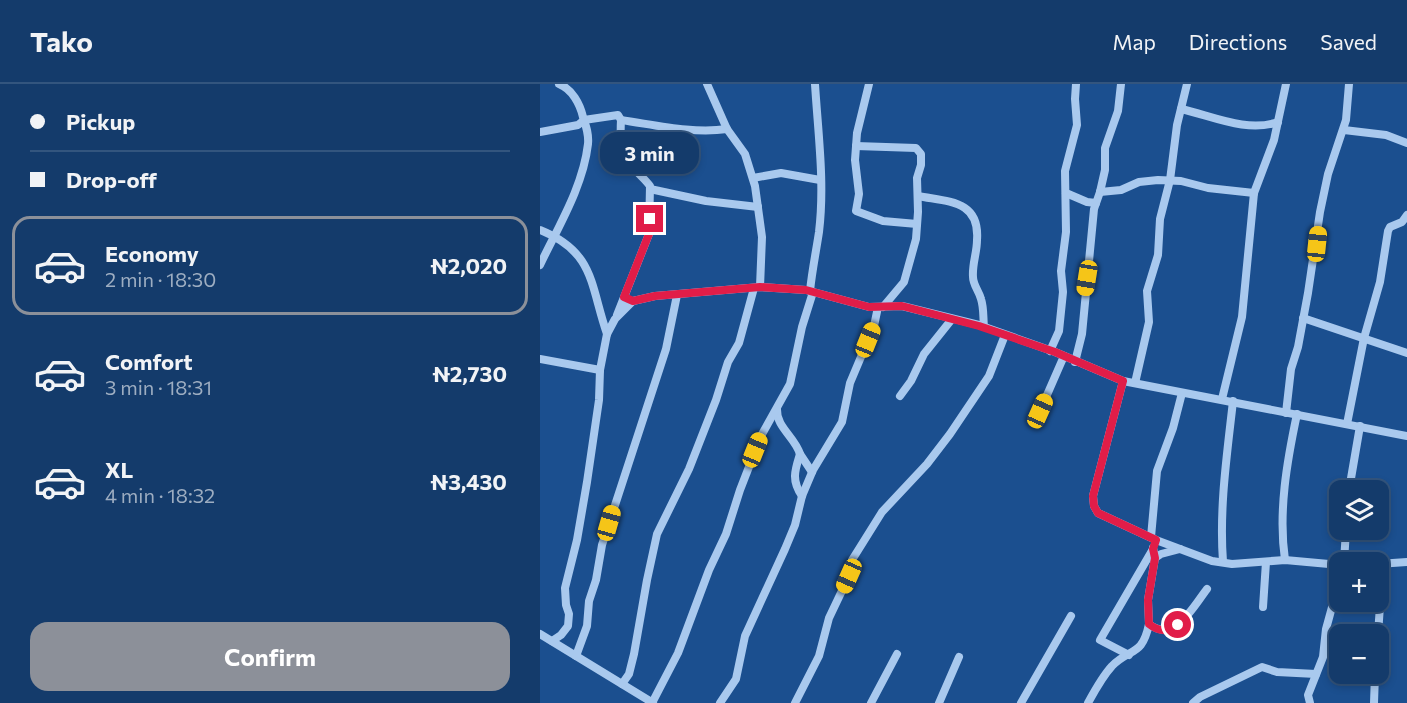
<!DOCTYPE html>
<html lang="en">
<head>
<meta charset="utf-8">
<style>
  :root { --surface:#143b6b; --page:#214673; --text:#f1f3f6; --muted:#9dadc1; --line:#33557e; --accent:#8c9099 }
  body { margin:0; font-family:Commissioner,sans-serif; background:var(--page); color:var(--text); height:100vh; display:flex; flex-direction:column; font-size:22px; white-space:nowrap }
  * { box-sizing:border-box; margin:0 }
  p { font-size:20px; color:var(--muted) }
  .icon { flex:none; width:33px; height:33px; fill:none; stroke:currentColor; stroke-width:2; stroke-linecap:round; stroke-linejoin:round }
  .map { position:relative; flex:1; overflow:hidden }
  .panel { display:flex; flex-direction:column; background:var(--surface); width:540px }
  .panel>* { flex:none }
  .hud { display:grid; align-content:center; height:132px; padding:0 30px; background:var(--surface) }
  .tools { position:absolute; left:789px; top:396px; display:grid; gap:12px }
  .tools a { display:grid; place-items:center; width:60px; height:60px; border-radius:12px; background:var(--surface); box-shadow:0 3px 9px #0003,0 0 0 2px var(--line); font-size:30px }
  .end { position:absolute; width:27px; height:27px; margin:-14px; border:8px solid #e11d48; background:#fff; box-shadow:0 0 0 3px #fff }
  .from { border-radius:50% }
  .bubble { position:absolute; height:42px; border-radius:18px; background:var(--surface); box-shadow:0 3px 9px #0003,0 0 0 2px var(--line); font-size:20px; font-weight:700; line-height:42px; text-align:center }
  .car { position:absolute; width:18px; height:36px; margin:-18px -9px; border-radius:8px; box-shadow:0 0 4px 2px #0007; background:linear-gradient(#f5c518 24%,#345 0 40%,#f5c518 0 76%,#345 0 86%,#f5c518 0) }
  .hud b { display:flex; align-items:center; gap:21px; height:57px; font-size:22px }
  .hud b+b { border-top:2px solid var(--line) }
  .hud i { width:15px; height:15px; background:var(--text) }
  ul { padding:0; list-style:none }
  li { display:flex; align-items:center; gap:18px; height:99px; margin:0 12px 9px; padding:0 18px; border:3px solid transparent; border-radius:18px }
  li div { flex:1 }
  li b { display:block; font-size:22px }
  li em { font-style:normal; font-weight:700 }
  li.selected { border-color:var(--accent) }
  li>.icon { width:54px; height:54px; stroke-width:1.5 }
  .cta { display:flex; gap:12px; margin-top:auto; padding:12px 30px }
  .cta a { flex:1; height:69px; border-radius:18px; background:var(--accent); color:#fff; font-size:24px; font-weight:700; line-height:69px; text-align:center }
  header { display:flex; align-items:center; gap:36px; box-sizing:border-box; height:84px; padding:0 30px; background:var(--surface); border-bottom:2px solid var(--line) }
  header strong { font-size:28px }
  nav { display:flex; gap:33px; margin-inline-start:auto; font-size:21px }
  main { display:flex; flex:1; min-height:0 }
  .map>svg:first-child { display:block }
</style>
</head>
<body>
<header>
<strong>Tako</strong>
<nav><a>Map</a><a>Directions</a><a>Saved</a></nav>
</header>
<main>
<section class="panel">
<div class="hud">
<b><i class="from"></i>Pickup</b>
<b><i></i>Drop-off</b>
</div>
<ul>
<li class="selected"><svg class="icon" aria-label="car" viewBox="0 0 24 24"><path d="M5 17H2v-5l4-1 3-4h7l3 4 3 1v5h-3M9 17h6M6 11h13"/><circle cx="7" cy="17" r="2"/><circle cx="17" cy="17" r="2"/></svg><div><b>Economy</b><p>2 min · 18:30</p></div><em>₦2,020</em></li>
<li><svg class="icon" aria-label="car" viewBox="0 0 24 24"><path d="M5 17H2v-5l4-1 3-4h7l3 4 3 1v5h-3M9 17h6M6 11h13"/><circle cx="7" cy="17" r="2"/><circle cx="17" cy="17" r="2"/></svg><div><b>Comfort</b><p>3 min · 18:31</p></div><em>₦2,730</em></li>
<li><svg class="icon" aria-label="car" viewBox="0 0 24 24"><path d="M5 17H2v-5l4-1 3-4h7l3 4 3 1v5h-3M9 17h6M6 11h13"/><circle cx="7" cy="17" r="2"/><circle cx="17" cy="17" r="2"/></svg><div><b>XL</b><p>4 min · 18:32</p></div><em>₦3,430</em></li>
</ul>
<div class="cta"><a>Confirm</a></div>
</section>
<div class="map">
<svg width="867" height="619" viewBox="0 0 867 619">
  <rect width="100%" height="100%" fill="#1b4f8f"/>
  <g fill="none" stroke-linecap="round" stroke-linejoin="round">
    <!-- minor -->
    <g stroke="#a9c9ee" stroke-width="8">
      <path d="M167,0L187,45L205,70L215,102L222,153L220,203"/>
      <path d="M329,0L317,49L315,76L319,110L316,127L343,137L377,140"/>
      <path d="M641,25C672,32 707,49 738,38"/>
      <path d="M804,46L846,51L867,59"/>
      <path d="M0,48L38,41L44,36L78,31L81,36C116,41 153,50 187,45"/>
      <path d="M316,62L376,64L381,70V81L377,94L378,128L376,155L364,198L343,223"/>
      <path d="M213,94L241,89L280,96"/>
      <path d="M110,105L166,117L218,123"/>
      <path d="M560,108L581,106L599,98L618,96L641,97L668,104L714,109"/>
      <path d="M526,109L547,118L556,119"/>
      <path d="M378,112C408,118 440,116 437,156C437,169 432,180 433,193C433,201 439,207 441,215C444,224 443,234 444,243"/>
      <path d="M0,146C55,168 50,201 67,250"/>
      <path d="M0,181C18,143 43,103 48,60C49,50 46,42 43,33C40,20 32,5 19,0"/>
      <path d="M270,207C272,187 276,168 279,148C285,99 278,49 275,0"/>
      <path d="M77,231L109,150L110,102C105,95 98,90 93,83C80,68 80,54 81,36"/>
      <path d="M763,234L867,269"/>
      <path d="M510,267L519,247L523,208L521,187L526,148L525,87L537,41L535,15L536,0"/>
      <path d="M0,275L60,286"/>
      <path d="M535,278L542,250L554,125L560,108L565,86V64L578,27L581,0"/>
      <path d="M583,297L553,412L554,422L558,429L616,456L672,477L692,480L745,476L800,481"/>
      <path d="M595,299L609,238L607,207L618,171L620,135L630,96L637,41L647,0"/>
      <path d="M360,312L371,297L384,270L412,235"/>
      <path d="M682,315L702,233L714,109L734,56L746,0"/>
      <path d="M237,325C236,343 255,353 260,370C255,386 251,396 262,412"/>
      <path d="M746,329L751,285L758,263L768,209L780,128L788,90L806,36L809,0"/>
      <path d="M494,335L500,327L524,272"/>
      <path d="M807,340L824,254L840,198L848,147L850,143L862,138L867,131"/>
      <path d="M260,370L272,388"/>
      <path d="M809,406L820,342"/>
      <path d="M611,453L617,387L633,344L642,309"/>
      <path d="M615,474L621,470L640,465"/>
      <path d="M745,476C738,428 747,377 757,330"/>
      <path d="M683,478C679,424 687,371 693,317"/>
      <path d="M804,478L806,446"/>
      <path d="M838,480L867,478"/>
      <path d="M723,523L726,478"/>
      <path d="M609,540L608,516L615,474L613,464"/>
      <path d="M0,550L113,619"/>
      <path d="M838,550L841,508L845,479"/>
      <path d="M12,557L21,551L28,542L29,530L26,521L25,504L37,456L47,398L59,316L60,286L67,250L75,235L93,217L115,212L220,203L266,206L329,223L362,222L439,241L515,268L583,297L867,352"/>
      <path d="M589,571L560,556L613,465"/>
      <path d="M36,572L47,542L49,517L56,496L62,461L126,265L137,211"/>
      <path d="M82,600L89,590L94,570L107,496L117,450L149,385L176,316L188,278L199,259L214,204"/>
      <path d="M112,619L138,569L169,486L186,450L200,406L221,352L250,300L262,243L273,208"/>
      <path d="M180,619L196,595L205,552L245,465L255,441L262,412L273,386L302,338L310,299L334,242L338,223"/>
      <path d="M255,619L279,572L289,534L309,492L312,476L342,428L387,380L410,350L449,292L465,251"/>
      <path d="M331,619L357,570"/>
      <path d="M399,619L419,573"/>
      <path d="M481,619L531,532"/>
      <path d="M548,619C555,606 562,593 572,582C591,563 602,573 609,540C634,560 653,523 667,505"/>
      <path d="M653,619L660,613L722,583L737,588L776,590"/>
      <path d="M770,619L768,611L783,573L786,545L800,494"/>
      <path d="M834,619L835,590"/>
    </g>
  </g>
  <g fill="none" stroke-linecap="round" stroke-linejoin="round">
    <!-- route -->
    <path stroke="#e11d48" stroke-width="8" d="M110,135L109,150L84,213L93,217L115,212L220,203L266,206L329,223L362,222L439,242L515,268L583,297L553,412L554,422L558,429L616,456L613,465L615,474L608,516L609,540C619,548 627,548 638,541"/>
  </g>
</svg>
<div class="tools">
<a><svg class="icon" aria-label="layers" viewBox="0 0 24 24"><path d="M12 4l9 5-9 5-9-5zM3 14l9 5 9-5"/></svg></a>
<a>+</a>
<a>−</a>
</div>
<i class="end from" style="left:638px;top:541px"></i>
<i class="end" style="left:110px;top:135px"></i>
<div class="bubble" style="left:60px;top:48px;width:99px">3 min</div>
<i class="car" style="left:777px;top:160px;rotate:6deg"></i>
<i class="car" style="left:547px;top:194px;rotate:189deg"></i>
<i class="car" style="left:328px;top:256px;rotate:22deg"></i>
<i class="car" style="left:500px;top:327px;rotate:24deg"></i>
<i class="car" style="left:215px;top:366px;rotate:22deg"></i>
<i class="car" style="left:69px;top:439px;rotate:16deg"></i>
<i class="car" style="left:309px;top:492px;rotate:204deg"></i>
</div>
</main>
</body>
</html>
